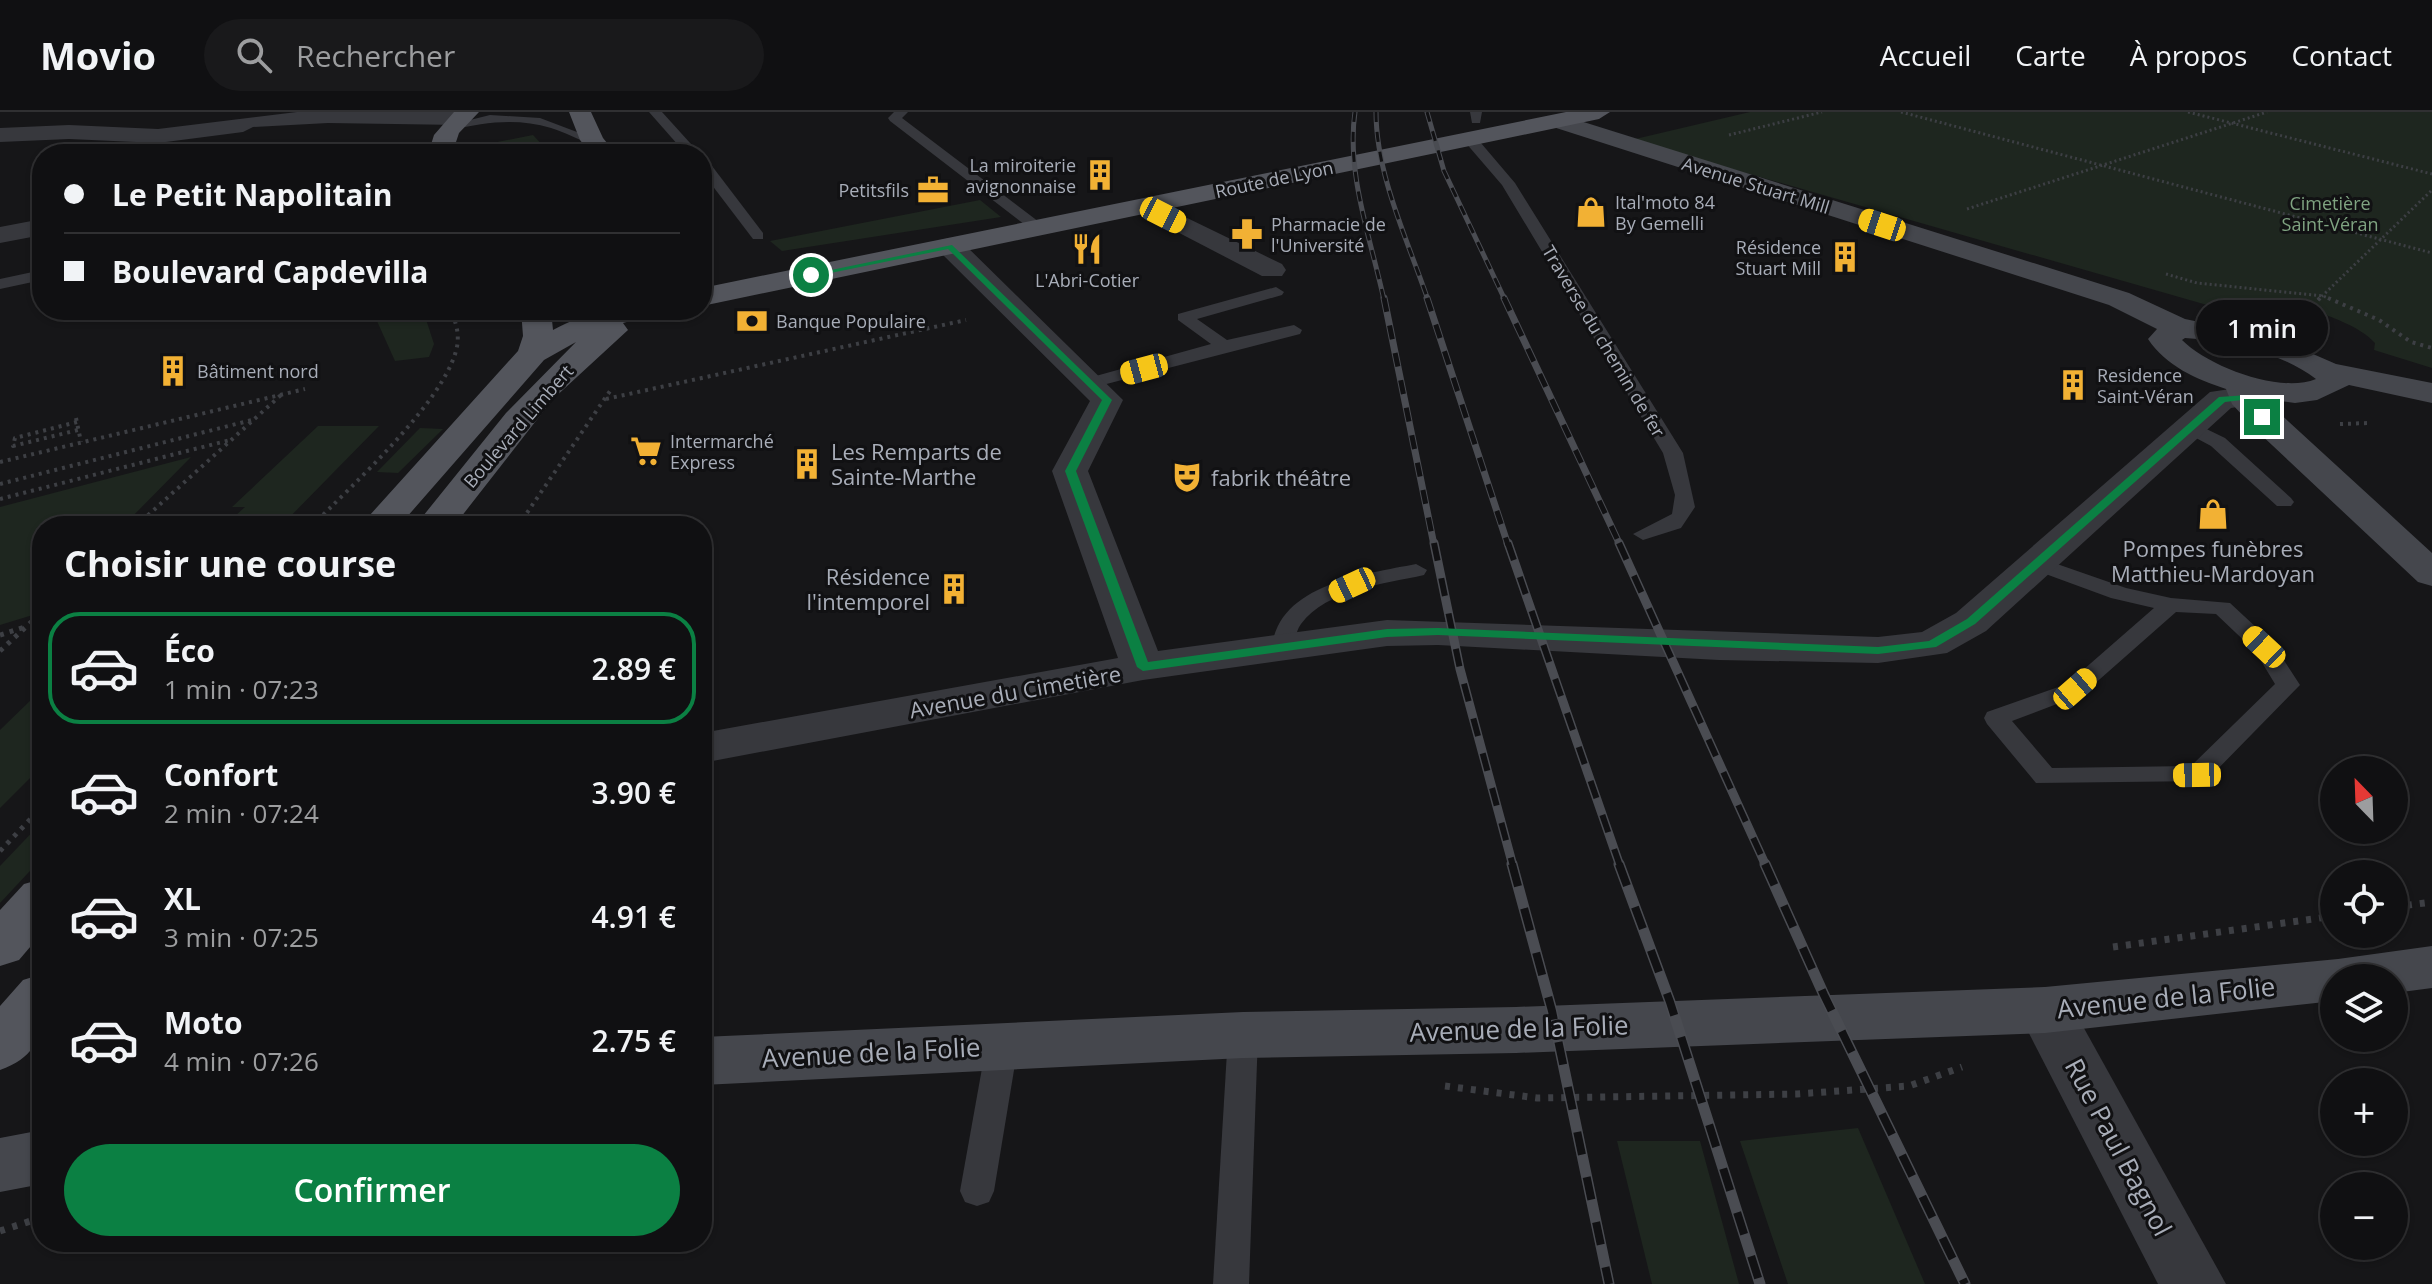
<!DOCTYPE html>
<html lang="fr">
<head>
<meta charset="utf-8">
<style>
  :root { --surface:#101012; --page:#19191b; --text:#f1f3f6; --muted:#9c9d9f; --line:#303032; --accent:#0b8043 }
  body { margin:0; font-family:"Open Sans",sans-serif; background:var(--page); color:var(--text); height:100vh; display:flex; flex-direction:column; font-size:30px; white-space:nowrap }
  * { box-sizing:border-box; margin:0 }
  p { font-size:26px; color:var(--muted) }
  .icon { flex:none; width:44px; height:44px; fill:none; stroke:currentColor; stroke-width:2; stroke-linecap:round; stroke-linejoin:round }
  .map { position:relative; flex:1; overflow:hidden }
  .details { position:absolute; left:32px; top:404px; width:680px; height:736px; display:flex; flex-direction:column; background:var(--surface); border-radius:32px; box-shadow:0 2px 6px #0004,0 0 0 2px var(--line) }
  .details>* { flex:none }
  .hud { position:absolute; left:32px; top:32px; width:680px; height:176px; border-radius:32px; box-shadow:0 2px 6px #0004,0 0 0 2px var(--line); display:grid; align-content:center; height:176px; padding:0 32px; background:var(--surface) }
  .needle { width:52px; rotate:337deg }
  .controls { position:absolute; left:2320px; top:644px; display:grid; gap:16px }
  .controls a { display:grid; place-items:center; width:88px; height:88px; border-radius:50%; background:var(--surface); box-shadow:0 2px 6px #0004,0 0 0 2px var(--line); font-size:40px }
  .end { position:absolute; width:36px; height:36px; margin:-18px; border:10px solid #0b8043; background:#fff; box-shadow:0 0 0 4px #fff }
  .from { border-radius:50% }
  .bubble { position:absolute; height:56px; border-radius:28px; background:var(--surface); box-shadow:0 2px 6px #0004,0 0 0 2px var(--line); font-size:26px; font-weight:600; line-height:56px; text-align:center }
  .car { position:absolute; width:24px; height:48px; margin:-24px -12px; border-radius:10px; box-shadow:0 0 6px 2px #0007; background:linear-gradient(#f5c518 24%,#345 0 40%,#f5c518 0 76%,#345 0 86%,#f5c518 0) }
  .hud b { display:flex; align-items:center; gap:28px; height:76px; font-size:30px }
  .hud b+b { border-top:2px solid var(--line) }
  .hud i { width:20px; height:20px; background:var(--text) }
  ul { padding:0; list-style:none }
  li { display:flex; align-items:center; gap:24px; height:112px; margin:0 16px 12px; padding:0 16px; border:4px solid transparent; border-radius:32px }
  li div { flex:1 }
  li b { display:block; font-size:30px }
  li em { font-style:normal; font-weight:600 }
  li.current { border-color:var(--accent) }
  li>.icon { width:72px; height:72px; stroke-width:1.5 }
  h2 { padding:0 32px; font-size:36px; line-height:96px }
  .cta { display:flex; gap:16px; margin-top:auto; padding:16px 32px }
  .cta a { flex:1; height:92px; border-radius:48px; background:var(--accent); color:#fff; font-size:32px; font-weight:600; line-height:92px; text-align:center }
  header { display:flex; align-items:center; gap:48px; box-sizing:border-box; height:112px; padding:0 40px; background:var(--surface); border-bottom:2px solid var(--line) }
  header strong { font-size:38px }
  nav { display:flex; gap:44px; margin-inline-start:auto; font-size:28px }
  .search { width:560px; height:72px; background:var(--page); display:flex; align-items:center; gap:20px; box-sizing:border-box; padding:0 28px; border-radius:44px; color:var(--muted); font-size:30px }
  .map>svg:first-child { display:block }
</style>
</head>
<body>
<header>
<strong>Movio</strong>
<div class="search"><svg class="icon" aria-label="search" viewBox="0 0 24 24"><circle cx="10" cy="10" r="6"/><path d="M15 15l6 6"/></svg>Rechercher</div>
<nav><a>Accueil</a><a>Carte</a><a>À propos</a><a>Contact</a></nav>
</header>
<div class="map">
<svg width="2432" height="1172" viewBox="0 0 2432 1172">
  <rect width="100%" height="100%" fill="#161618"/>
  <!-- green -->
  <g fill="#1e261f">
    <path d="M1750,0H2432V256L2374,238L2375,231C2351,202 2241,173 2207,193L1631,28Z"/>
    <path d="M533,23L545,36L495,42L487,32Z"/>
    <path d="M980,88L1001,105L782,139L770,129Z"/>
    <path d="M372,198H423L434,232L429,245L395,249Z"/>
    <path d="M318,314H379L281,414H215L225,413L245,395H232Z"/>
    <path d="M420,316L443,317L398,361L377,360Z"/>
    <path d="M191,345L123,414H42V496L36,502L0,513V395Z"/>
    <path d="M33,586H42V654L0,696V618Z"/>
    <path d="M42,710V746L0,791V754Z"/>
    <path d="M1858,1016L1925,1172H1788L1740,1029Z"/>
    <path d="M1617,1029H1700L1739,1172H1652Z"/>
  </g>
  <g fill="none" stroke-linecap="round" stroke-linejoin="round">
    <!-- path-far3 -->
    <g stroke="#3d3f44" stroke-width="3" stroke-dasharray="2 3" stroke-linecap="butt">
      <path d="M1901,0L2432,141"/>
      <path d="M2188,0L2432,62"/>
      <path d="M1729,23L1822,0"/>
      <path d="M1967,97L2267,0"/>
      <path d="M2166,162L2197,171L2323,184L2333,188"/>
      <path d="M2318,188L2432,78"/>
    </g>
    <!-- path-far2 -->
    <g stroke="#3d3f44" stroke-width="4" stroke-dasharray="3 5" stroke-linecap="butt">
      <path d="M2328,186L2379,208L2411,230L2432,236"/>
      <path d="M2301,205L2320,186"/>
      <path d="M606,287L966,208"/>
      <path d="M76,306L81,330"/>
      <path d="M77,310L15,326L13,334L78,318"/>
      <path d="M2340,312L2370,311"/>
      <path d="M0,350L305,277"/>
      <path d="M0,372L252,308"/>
      <path d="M0,387L230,328"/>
      <path d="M136,414L281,283"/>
      <path d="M312,414C352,373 441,293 456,239C460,225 457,211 450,198"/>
      <path d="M518,414L612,276"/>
    </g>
    <!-- path-far1 -->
    <g stroke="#3d3f44" stroke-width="5" stroke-dasharray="4 6" stroke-linecap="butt">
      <path d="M0,523L25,515"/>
      <path d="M0,539L42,500"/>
      <path d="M0,739L42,695"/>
    </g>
    <!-- path -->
    <g stroke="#3d3f44" stroke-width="7" stroke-dasharray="5 8" stroke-linecap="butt">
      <path d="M2394,795L2432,790"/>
      <path d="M2113,835L2334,804"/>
      <path d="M1445,974L1537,986L1797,982L1909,974L1962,955"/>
      <path d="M0,1119L37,1107"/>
    </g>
    <!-- lane -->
    <g fill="#37383d" fill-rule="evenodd">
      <path d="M649,0H662L700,42H686Z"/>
      <path d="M894,0H908L902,6L1043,113V119H1033L890,9L888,6Z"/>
      <path d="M1470,0H1482L1480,11H1472Z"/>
      <path d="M490,3L540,6L598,28L592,32C578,28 565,20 551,16C518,6 485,10 452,18L446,14Z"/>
      <path d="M1465,24H1475L1515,71L1683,341L1695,395L1681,416L1643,428L1633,422L1672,402L1675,383L1663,341L1502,73L1465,30Z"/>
      <path d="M702,54H712L763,121V127H753L702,60Z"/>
      <path d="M42,158V168L0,177V167Z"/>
      <path d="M1276,175L1284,180L1282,183L1197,207L1227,228L1294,213L1302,218L1300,222L1091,276L1082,271L1085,267L1211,232L1178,208V202Z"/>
      <path d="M2190,309L2225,326L2291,386L2294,390L2291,394H2277L2211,334L2183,319V311Z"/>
      <path d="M2037,445L2126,476L2171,486L2230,491L2272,530L2300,573L2206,669L2036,671L1987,612L1984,606L1987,600L2067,572L2154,496L2111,486L2029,456L2026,451L2029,446ZM2176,500L2216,502L2255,539L2275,572L2191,654L2052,656L2012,609L2083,582Z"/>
      <path d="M1416,452L1427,458L1424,463C1385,472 1327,477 1301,512C1294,521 1297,532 1291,541H1275L1272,536C1278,472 1366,462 1416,452Z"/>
      <path d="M1243,910L1254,914L1258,923L1249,1172H1213L1228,923L1232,914Z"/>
      <path d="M1002,921L1013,925L1018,934L994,1079L989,1090L977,1094L965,1090L960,1079L986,934L991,925Z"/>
    </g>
    <!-- street -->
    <g fill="#37383d" fill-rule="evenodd">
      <path d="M297,0H463L471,6L460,13L328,11L253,15L243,20L158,31L69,27L0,30V16L69,13L158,17Z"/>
      <path d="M1146,86L1282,152L1286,158L1282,164H1262L1137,99L1133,94L1137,89Z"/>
      <path d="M42,107V123L0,131V115Z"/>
      <path d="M950,126L960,128L1123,288L1088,359L1158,539L1387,508L1878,525L1922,520L1956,501L2210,280L2244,275L2256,278L2260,285L2256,292L2231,296L1986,519L1947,541L1878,551L1719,548L1438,533L1387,534L1143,568L702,651V621L1118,546L1052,359L1090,289L940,140L936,134L940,128Z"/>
      <path d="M2045,875L2065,882L2226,1172H2158L2017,898L2025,882Z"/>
    </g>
    <!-- secondary -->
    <g fill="#45474d" fill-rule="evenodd">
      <path d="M1558,2L2129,181L2185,207L2276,226L2336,252L2432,271V291L2349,273L2317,288L2295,291L2264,287L2432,441V474L2418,470L2257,319L2232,292L2226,277C2196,267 2166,254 2148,227L2157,217L2109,193L1550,14L1547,9ZM2185,226C2228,229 2281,240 2316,267C2279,282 2208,254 2182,228Z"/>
      <path d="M2432,834V876L2394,881V866H2334V889L2045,921L1516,941L1243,946L702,973V925L1243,900L1516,895L2045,875L2338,847Z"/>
      <path d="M42,1018V1072L0,1080V1026Z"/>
    </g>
    <!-- primary -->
    <g fill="#53555c" fill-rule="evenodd">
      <path d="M454,0H479L459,21L452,42H428L434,23Z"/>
      <path d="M569,0H591L603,26L616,42H591L580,28Z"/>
      <path d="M1566,0H1610L1599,7L702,194V176Z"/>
      <path d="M521,198H551L553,218C587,199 615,198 654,198L649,204L623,211L628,218L553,287L454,414H415L506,301L576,230L544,248L399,414H360L518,239L523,224Z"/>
      <path d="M42,767V821L19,848L0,854V798L24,772Z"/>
      <path d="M42,862C42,907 50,940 0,958V894L23,868Z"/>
    </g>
    <defs>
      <g id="rail-far3">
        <path d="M1355,0C1346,61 1371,128 1384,188"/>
        <path d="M1376,0C1376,63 1408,129 1428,188"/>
        <path d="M1427,0L1444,59L1505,188"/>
      </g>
      <g id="rail-far2">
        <path d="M1384,186L1434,433"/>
        <path d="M1427,186L1508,433"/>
        <path d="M1504,186L1620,433"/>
      </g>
      <g id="rail-far1">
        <path d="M1434,431L1460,557L1513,754"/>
        <path d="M1508,431L1620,754"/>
        <path d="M1619,431L1766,754"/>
      </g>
      <g id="rail">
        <path d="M1512,752L1552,899L1609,1172"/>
        <path d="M1619,752L1670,890L1760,1172"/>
        <path d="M1765,752L1824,883L1965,1172"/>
      </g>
    </defs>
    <!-- rail-far3 casing -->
    <use href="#rail-far3" stroke="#4a4c52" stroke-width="5"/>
    <!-- rail-far2 casing -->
    <use href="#rail-far2" stroke="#4a4c52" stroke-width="7"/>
    <!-- rail-far1 casing -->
    <use href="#rail-far1" stroke="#4a4c52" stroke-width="9"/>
    <!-- rail casing -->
    <use href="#rail" stroke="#4a4c52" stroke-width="11"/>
    <!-- rail-far3 -->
    <use href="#rail-far3" stroke="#111113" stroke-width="3" stroke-dasharray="10" stroke-linecap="butt"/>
    <!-- rail-far2 -->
    <use href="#rail-far2" stroke="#111113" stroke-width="5" stroke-dasharray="14" stroke-linecap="butt"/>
    <!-- rail-far1 -->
    <use href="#rail-far1" stroke="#111113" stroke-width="6" stroke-dasharray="18" stroke-linecap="butt"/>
    <!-- rail -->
    <use href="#rail" stroke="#111113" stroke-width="8" stroke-dasharray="23" stroke-linecap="butt"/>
  </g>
  <!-- route -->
  <path fill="#0b8043" d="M952,133L1112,288L1076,359L1148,550L1387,517L1438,516L1878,535L1929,529L1967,507L2219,285L2248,283L2267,305L2259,307L2242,288L2225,290L1975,512L1936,535L1878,542L1438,523L1387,525L1143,559L1137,555L1065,359L1102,288L948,137L811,165L807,163Z"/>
  <!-- icons -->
  <defs>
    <symbol id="building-bare" viewBox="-9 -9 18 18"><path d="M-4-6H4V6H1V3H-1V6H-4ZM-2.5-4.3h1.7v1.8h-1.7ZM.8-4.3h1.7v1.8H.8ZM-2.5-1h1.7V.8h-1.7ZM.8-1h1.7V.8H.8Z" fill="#f2b134" stroke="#111113" stroke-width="2.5" paint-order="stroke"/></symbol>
    <symbol id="office-bare" viewBox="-9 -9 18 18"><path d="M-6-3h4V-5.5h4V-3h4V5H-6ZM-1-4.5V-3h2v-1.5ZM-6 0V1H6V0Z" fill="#f2b134" stroke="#111113" stroke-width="2.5" paint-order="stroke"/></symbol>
    <symbol id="shop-bare" viewBox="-9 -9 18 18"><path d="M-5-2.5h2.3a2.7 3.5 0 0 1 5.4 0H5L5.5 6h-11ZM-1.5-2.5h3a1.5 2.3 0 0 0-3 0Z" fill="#f2b134" stroke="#111113" stroke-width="2.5" paint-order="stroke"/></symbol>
    <symbol id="pharmacy-bare" viewBox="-9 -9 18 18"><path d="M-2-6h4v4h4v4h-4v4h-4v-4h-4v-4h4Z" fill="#f2b134" stroke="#111113" stroke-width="2.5" paint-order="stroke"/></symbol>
    <symbol id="restaurant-bare" viewBox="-9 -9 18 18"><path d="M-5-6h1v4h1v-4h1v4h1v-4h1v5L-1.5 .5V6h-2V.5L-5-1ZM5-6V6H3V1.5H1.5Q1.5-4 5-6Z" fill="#f2b134" stroke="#111113" stroke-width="2.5" paint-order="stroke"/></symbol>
    <symbol id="bank-bare" viewBox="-9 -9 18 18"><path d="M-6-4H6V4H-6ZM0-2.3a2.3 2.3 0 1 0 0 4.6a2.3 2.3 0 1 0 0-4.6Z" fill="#f2b134" stroke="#111113" stroke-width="2.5" paint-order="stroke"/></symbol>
    <symbol id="supermarket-bare" viewBox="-9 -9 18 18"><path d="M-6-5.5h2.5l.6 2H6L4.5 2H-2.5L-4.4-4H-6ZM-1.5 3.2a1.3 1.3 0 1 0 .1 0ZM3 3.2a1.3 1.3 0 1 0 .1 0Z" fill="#f2b134" stroke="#111113" stroke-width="2.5" paint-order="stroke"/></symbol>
    <symbol id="theatre-bare" viewBox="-9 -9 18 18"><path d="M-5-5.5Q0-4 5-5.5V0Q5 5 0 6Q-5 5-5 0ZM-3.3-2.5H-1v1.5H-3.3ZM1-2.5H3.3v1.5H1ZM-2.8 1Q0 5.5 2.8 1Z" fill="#f2b134" stroke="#111113" stroke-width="2.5" paint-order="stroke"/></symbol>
  </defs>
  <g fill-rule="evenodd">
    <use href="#building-bare" x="1078" y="41" width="44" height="44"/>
    <use href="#office-bare" x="911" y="56" width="44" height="44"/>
    <use href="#shop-bare" x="1569" y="78" width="44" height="44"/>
    <use href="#pharmacy-bare" x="1225" y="100" width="44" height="44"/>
    <use href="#restaurant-bare" x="1065" y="115" width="44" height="44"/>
    <use href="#building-bare" x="1823" y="123" width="44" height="44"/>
    <use href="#bank-bare" x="730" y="187" width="44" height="44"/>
    <use href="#building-bare" x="151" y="237" width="44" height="44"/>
    <use href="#building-bare" x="2051" y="251" width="44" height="44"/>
    <use href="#supermarket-bare" x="624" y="317" width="44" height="44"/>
    <use href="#building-bare" x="785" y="330" width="44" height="44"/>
    <use href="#theatre-bare" x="1165" y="343" width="44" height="44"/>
    <use href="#shop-bare" x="2191" y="380" width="44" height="44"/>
    <use href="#building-bare" x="932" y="455" width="44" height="44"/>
  </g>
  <g text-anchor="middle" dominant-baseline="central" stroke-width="6" stroke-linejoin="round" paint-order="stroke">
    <!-- far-poi labels -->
    <g font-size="18" fill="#a8adb8" stroke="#111113" text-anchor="start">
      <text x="1076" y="53" text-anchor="end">La miroiterie<tspan x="1076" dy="21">avignonnaise</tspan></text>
      <text x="909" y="78" text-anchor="end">Petitsfils</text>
      <text x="1615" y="90">Ital'moto 84<tspan x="1615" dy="21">By Gemelli</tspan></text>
      <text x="1271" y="112">Pharmacie de<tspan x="1271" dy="21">l'Université</tspan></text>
      <text x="1821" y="135" text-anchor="end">Résidence<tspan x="1821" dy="21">Stuart Mill</tspan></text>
      <text x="1087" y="168" text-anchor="middle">L'Abri-Cotier</text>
      <text x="776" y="209">Banque Populaire</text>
      <text x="197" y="259">Bâtiment nord</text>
      <text x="2097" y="263">Residence<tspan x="2097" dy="21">Saint-Véran</tspan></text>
      <text x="670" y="329">Intermarché<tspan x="670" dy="21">Express</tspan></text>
    </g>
    <!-- far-street labels -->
    <g font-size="18" fill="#a8adb8" stroke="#111113">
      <text transform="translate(1274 67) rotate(-12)">Route de Lyon</text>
      <text transform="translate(1756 73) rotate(17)">Avenue Stuart Mill</text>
      <text transform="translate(1604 229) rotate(59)">Traverse du chemin de fer</text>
      <text transform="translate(518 314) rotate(-49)">Boulevard Limbert</text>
    </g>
    <!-- far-park labels -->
    <g font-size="18" fill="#7fa381" stroke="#111113">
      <text x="2330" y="91">Cimetière<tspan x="2330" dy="21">Saint-Véran</tspan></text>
    </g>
    <!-- poi labels -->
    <g font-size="22" fill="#a8adb8" stroke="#111113" text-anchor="start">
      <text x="831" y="339">Les Remparts de<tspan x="831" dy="25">Sainte-Marthe</tspan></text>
      <text x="1211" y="365">fabrik théâtre</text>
      <text x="2213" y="436" text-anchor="middle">Pompes funèbres<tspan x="2213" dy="25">Matthieu-Mardoyan</tspan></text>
      <text x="930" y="464" text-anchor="end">Résidence<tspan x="930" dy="25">l'intemporel</tspan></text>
    </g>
    <!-- street labels -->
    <g font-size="22" fill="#a8adb8" stroke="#111113">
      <text transform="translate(1015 579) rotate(-10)">Avenue du Cimetière</text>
    </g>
    <!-- near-street labels -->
    <g font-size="26" fill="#a8adb8" stroke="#111113">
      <text transform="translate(2166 885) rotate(-6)">Avenue de la Folie</text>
      <text transform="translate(1519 916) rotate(-2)">Avenue de la Folie</text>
      <text transform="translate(871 940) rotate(-3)">Avenue de la Folie</text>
      <text transform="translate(2119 1035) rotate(62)">Rue Paul Bagnol</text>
    </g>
  </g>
</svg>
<div class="controls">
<a><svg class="needle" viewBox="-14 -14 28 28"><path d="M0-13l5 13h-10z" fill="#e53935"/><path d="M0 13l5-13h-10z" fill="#9c9d9f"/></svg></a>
<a><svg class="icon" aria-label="locate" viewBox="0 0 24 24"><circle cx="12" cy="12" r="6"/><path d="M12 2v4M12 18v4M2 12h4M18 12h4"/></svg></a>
<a><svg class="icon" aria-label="layers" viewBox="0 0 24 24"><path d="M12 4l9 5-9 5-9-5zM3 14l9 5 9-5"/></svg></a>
<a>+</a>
<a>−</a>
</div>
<i class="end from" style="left:811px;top:163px"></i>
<i class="end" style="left:2262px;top:305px"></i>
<div class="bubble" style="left:2196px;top:188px;width:132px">1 min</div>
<i class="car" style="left:1163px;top:103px;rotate:117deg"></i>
<i class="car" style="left:1882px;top:113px;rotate:288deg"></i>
<i class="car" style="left:1144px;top:257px;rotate:255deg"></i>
<i class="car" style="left:1352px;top:473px;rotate:245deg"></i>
<i class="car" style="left:2264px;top:535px;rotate:313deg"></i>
<i class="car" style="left:2075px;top:577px;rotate:49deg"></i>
<i class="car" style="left:2197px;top:663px;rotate:269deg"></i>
<div class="hud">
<b><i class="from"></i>Le Petit Napolitain</b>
<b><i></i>Boulevard Capdevilla</b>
</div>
<section class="details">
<h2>Choisir une course</h2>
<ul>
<li class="current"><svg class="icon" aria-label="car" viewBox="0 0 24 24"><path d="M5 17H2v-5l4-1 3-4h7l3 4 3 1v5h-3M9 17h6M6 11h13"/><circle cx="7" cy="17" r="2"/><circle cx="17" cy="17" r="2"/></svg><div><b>Éco</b><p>1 min · 07:23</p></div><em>2.89 €</em></li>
<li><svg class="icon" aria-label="car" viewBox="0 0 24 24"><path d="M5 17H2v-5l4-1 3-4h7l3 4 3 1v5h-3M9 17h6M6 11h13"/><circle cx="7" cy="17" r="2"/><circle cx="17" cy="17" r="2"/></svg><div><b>Confort</b><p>2 min · 07:24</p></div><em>3.90 €</em></li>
<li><svg class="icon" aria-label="car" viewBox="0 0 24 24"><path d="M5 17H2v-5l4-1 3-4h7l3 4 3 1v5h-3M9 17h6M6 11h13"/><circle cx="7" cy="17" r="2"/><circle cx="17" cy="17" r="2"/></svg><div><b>XL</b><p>3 min · 07:25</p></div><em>4.91 €</em></li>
<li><svg class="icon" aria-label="car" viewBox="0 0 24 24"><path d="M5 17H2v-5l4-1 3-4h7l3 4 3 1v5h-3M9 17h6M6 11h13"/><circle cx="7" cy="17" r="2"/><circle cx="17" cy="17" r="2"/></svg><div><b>Moto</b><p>4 min · 07:26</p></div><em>2.75 €</em></li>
</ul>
<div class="cta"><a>Confirmer</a></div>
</section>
</div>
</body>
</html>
